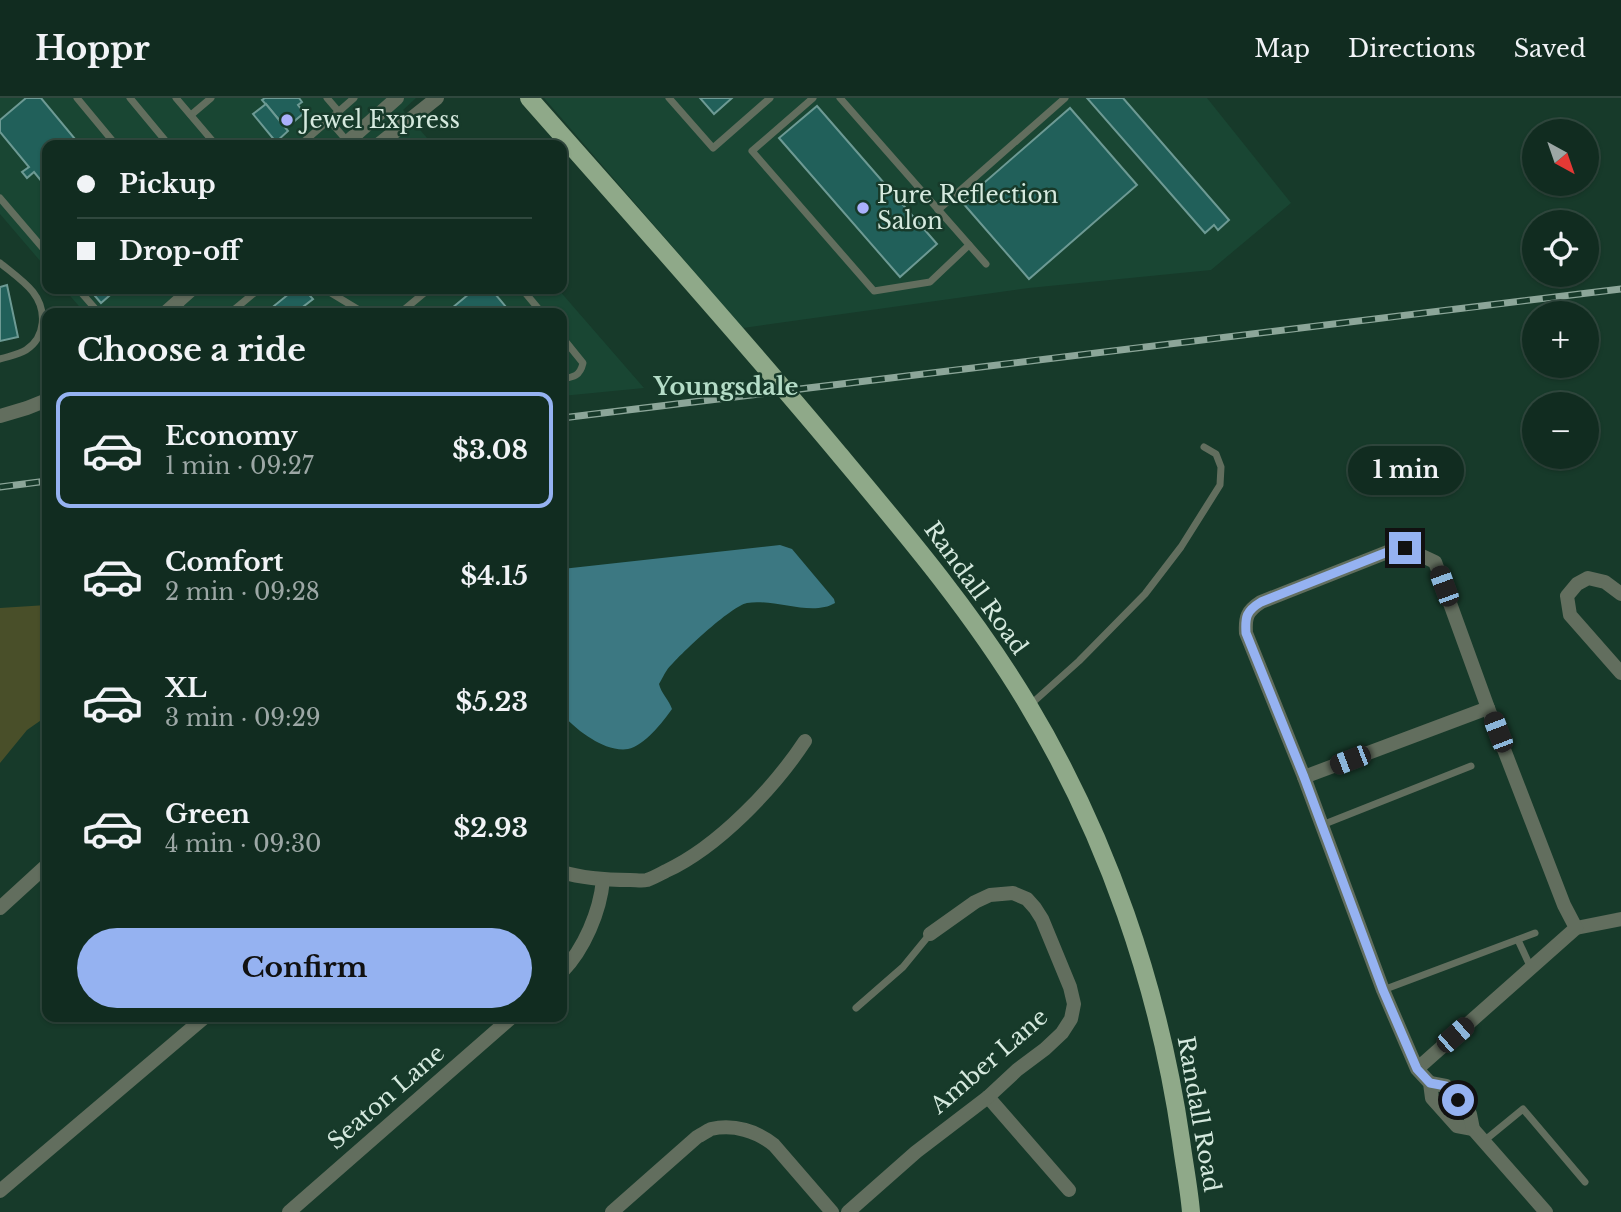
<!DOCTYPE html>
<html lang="en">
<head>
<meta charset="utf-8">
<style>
  :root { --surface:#112c20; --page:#1a3429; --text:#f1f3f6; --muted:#9ca7a5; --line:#30483e; --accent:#95b2f1 }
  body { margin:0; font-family:"Libre Baskerville",serif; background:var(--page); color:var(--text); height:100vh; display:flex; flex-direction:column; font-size:26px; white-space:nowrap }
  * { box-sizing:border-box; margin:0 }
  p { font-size:23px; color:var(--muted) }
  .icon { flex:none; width:38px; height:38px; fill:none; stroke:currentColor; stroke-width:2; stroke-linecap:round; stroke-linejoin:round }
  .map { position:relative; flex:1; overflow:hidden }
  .details { position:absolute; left:42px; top:210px; width:525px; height:714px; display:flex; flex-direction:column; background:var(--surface); border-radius:14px; box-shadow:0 2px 5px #0004,0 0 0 2px var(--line) }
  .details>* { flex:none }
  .guide { position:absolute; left:42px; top:42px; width:525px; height:154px; border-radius:14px; box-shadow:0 2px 5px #0004,0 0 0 2px var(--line); display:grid; align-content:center; height:154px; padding:0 35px; background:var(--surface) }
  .needle { width:46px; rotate:140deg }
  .fabs { position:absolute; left:1522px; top:21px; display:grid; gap:14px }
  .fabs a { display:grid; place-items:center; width:77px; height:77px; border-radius:50%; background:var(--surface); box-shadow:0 2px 5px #0004,0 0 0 2px var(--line); font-size:35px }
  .end { position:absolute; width:32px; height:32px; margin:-16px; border:9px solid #95b2f1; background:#111; box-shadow:0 0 0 4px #111 }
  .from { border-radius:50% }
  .bubble { position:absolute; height:49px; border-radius:24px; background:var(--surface); box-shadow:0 2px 5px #0004,0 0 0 2px var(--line); font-size:23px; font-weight:700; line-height:49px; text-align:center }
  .car { position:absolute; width:21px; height:42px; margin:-21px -10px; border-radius:9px; box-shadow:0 0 5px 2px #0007; background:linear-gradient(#222 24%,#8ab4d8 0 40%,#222 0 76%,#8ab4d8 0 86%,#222 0) }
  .guide b { display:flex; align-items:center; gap:24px; height:66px; font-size:26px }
  .guide b+b { border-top:2px solid var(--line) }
  .guide i { width:18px; height:18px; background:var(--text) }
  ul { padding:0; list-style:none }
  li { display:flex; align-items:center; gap:21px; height:116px; margin:0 14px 10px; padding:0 21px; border:4px solid transparent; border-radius:14px }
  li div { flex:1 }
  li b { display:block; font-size:26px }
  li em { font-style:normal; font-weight:700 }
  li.active { border-color:var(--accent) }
  li>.icon { width:63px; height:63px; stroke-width:1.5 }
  h2 { padding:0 35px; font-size:32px; line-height:84px }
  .primary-button { display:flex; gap:14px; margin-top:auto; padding:14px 35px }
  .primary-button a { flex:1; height:80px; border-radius:42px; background:var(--accent); color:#111; font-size:28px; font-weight:700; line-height:80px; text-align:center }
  header { display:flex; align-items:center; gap:42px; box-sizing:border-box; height:98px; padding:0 35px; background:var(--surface); border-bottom:2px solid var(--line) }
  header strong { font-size:33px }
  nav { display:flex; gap:38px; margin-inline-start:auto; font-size:24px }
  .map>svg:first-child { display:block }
</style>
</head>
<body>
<header>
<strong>Hoppr</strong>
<nav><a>Map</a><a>Directions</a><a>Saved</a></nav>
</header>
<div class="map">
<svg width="1621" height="1114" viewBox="0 0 1621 1114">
  <rect width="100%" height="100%" fill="#173a2a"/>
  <!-- built -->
  <g fill="#194633">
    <path d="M0,0H416L403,12L433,47H47V171L0,116Z"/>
    <path d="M544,0H1207L1291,105L1211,172L1029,190L743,230Z"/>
    <path d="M64,191H558L644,290L562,298V215H85Z"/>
  </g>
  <!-- green -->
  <path fill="#494f29" d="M47,507V618L27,632L0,665V510Z"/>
  <!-- water -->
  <path fill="#3c7882" d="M780,447L792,451L834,501L835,505C812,519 773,500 747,505C731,508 679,557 667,572C664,576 662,581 659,586C661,595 669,602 672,611C663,624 644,648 628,651C616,653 601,647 592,641C581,635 571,625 562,617V471Z"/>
  <!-- building -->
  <g fill="#21605a" stroke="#6d9a94" stroke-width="2">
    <path d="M26,0H41L80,47H47V90L34,74L27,80L22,74L29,69L0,34V22Z"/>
    <path d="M265,0H299L302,4L298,7L304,15L286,30L262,2Z"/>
    <path d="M700,0H732L714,16Z"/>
    <path d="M1087,0H1123L1229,122L1218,132L1214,127L1205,135Z"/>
    <path d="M266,6L288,33L276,44L253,16Z"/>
    <path d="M817,8L937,146L900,179L779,40Z"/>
    <path d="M1070,10L1137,87L1029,181L962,104Z"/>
    <path d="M7,187L18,239L0,243V189Z"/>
    <path d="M89,191H117L101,205Z"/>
    <path d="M295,191H304L313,201L295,215H272L269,212Z"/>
    <path d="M475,191H491L511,215H446Z"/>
  </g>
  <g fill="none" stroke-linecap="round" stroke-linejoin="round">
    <!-- lane -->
    <g stroke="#626e5e" stroke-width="7">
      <path d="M77,0L116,47"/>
      <path d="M130,0L169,47"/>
      <path d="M176,0L216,47"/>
      <path d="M327,0L339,14"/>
      <path d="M669,0L713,50L770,0"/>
      <path d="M813,0L752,53L874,193L930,184L969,147"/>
      <path d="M840,0L986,166"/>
      <path d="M191,17L211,0"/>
      <path d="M348,44L329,22L354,0"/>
      <path d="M300,47L329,22"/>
      <path d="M0,100L47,155"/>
      <path d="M938,112L1065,0"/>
      <path d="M0,165C11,174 24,183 33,194C47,212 46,239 26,252C18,257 9,258 0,261"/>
      <path d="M78,191L99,215"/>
      <path d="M328,191L331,195L364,215"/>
      <path d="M522,191L542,215"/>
      <path d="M177,205L186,215"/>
      <path d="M230,215L259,191"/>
      <path d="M400,215L429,191"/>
      <path d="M562,239L583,265C580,278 574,279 562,281"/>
      <path d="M1030,607L1079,563L1145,496L1181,449L1220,387L1221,369L1216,356L1204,349"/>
      <path d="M1322,727L1471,668"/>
      <path d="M1518,842L1531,870"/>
      <path d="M1383,892L1535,835"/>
      <path d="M856,910L903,869L930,836"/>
      <path d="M1484,1043L1523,1011L1585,1084"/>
    </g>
    <!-- street -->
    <g stroke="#626e5e" stroke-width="14">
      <path d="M344,47L397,0"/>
      <path d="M378,47L437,0"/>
      <path d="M165,215L192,191"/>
      <path d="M0,318L27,310L47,302"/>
      <path d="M1621,496L1605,484L1588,480L1577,486L1567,498L1570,517L1621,575"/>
      <path d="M1304,679L1488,610"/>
      <path d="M562,774C585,781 607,782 630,782C636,782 642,783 647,782C653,780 660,776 666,773C718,749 774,690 805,643"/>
      <path d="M0,810L47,767"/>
      <path d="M1576,830L1621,821"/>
      <path d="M562,874C584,851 600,814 603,782"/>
      <path d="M1417,971L1576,830L1564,807L1488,610L1435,464L1405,450L1390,453L1261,504C1247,513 1245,519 1246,535L1304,679L1383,892L1417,971L1430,985L1432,1000L1457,1028L1473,1031"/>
      <path d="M1430,985L1446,988L1470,1016L1473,1031L1546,1114"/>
      <path d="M988,999L1069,1092"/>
      <path d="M0,1093L205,919"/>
      <path d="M289,1114L512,919"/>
      <path d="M612,1114L697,1039C701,1037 707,1033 711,1031C734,1026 757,1033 774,1047L832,1114"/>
      <path d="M848,1114L916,1054L988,999L1017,972L1045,951L1062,935L1071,921L1074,906L1070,889L1042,821L1035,810L1027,801L1013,795L990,797L975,804L930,836"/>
    </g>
    <!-- primary -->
    <path stroke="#8fa989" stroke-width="18" d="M529,0C633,118 738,235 839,356C906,436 973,515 1027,605C1107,738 1159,889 1181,1042C1184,1065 1189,1090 1191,1114"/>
    <defs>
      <g id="rail">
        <path d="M562,320L1621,191"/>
        <path d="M0,389L47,383"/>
      </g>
    </defs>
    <!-- rail casing -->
    <use href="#rail" stroke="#8ca699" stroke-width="7"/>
    <!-- rail -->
    <use href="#rail" stroke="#173a2a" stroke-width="4.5" stroke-dasharray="13" stroke-linecap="butt"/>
  </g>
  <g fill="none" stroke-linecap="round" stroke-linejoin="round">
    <!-- route -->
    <path stroke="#95b2f1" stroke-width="9" d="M1405,450L1390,453L1261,504C1246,513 1245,519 1246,535L1304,679L1383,892L1417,971L1430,985L1446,988L1458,1002"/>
  </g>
  <!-- markers -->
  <g fill="#aab0fc" stroke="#173a2a" stroke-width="2.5">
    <circle cx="287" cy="22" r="7"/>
    <circle cx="863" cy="110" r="7"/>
  </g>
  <g text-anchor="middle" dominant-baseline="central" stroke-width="5" stroke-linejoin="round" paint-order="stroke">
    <!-- poi labels -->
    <g font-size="23" fill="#d5e9de" stroke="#173a2a" text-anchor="start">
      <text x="301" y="22">Jewel Express</text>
      <text x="877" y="97">Pure Reflection<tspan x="877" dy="26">Salon</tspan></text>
    </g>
    <!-- street labels -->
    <g font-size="23" fill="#d5e9de" stroke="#173a2a">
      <text transform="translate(976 490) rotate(54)">Randall Road</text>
      <text transform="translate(989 963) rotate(-41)">Amber Lane</text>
      <text transform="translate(386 999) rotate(-41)">Seaton Lane</text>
      <text transform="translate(1199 1016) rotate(80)">Randall Road</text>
    </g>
    <!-- neighbourhood labels -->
    <g font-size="24" font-weight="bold" fill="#b4dcc7" stroke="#173a2a">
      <text x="726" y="288">Youngsdale</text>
    </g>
  </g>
</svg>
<div class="fabs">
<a><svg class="needle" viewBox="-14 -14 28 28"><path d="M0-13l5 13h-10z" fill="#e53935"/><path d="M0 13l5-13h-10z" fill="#9ca7a5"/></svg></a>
<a><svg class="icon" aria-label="locate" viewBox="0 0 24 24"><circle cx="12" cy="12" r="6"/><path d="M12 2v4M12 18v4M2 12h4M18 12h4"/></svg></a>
<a>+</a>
<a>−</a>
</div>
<i class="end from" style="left:1458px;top:1002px"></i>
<i class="end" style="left:1405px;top:450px"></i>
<div class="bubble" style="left:1348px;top:348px;width:116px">1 min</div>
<i class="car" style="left:1444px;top:488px;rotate:340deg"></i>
<i class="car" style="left:1498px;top:634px;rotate:339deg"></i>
<i class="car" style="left:1350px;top:662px;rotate:249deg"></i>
<i class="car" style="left:1455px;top:937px;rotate:49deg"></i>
<div class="guide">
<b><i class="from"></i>Pickup</b>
<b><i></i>Drop-off</b>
</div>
<section class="details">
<h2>Choose a ride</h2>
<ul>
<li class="active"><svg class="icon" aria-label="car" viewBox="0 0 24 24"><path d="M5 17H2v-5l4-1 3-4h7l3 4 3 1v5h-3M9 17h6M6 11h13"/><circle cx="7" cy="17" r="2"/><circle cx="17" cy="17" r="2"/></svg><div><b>Economy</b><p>1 min · 09:27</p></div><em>$3.08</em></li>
<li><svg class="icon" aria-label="car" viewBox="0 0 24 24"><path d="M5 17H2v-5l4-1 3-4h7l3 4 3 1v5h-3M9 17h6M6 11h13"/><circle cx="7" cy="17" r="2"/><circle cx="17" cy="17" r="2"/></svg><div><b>Comfort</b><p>2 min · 09:28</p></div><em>$4.15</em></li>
<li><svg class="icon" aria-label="car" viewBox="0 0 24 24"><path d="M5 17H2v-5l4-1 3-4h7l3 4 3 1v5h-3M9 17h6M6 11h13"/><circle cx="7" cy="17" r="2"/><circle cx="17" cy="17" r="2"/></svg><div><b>XL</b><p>3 min · 09:29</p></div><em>$5.23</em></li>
<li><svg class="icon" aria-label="car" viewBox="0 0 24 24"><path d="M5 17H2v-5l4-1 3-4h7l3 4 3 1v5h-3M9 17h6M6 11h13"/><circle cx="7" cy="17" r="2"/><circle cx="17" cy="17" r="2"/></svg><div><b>Green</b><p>4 min · 09:30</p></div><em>$2.93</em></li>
</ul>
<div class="primary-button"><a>Confirm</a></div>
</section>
</div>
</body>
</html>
